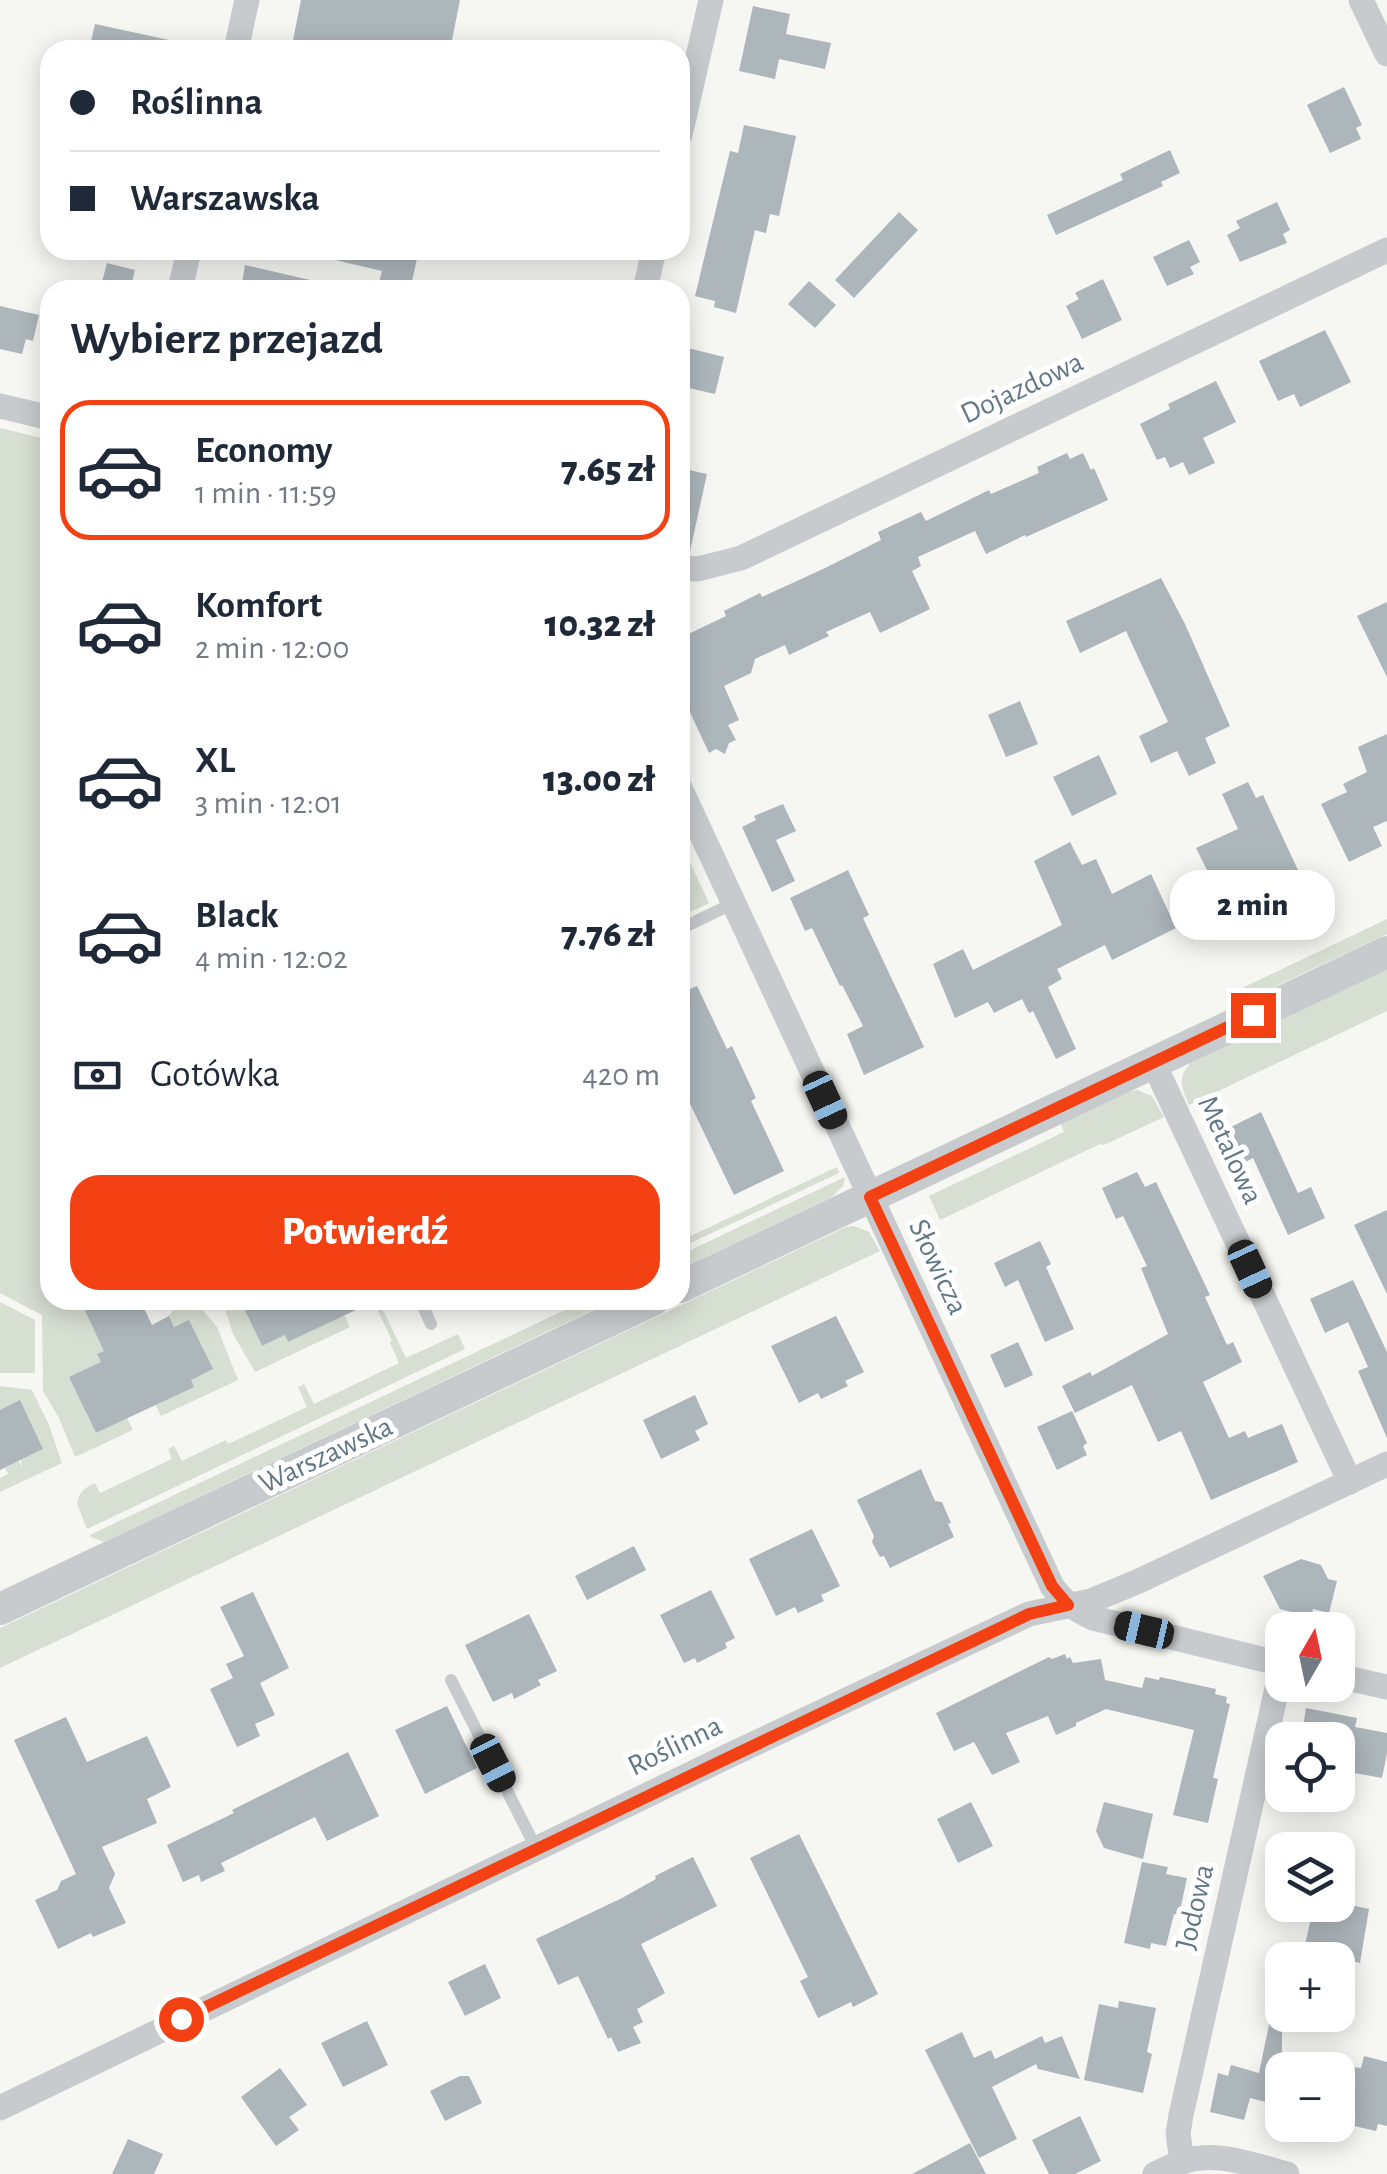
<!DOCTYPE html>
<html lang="pl">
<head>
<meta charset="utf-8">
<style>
  :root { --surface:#fff; --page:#f6f6f7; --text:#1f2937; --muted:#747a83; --line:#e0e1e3; --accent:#f44114 }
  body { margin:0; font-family:"Alegreya Sans",sans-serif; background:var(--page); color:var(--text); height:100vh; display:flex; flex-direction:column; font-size:38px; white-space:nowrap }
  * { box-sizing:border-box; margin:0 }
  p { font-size:32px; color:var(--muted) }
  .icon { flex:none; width:55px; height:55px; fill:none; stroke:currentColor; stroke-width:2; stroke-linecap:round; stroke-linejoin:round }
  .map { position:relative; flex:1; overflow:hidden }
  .sheet { position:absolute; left:40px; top:280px; width:650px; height:1030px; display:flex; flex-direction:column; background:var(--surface); border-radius:30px; box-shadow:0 5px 25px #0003 }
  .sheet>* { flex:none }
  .guide { position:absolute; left:40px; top:40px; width:650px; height:220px; border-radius:30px; box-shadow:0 5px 25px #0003; display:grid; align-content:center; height:220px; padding:0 30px; background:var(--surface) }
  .needle { width:65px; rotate:9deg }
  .controls { position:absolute; left:1265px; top:1612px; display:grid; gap:20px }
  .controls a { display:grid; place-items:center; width:90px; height:90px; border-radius:20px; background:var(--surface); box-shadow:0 5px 25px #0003; font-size:50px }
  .end { position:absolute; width:45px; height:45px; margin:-22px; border:12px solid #f44114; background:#fff; box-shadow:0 0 0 5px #fff }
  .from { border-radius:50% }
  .bubble { position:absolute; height:70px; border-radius:30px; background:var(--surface); box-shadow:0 5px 25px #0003; font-size:32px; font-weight:800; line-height:70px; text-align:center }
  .car { position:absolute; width:30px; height:60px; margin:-30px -15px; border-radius:12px; box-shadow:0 0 8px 2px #0007; background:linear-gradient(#222 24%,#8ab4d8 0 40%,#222 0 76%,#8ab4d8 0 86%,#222 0) }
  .guide b { display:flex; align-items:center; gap:35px; height:95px; font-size:38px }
  .guide b+b { border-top:2px solid var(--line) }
  .guide i { width:25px; height:25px; background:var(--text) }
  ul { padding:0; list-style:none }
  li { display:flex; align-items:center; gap:30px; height:140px; margin:0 20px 15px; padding:0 10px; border:5px solid transparent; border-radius:30px }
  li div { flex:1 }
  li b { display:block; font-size:38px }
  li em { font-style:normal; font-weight:800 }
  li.selected { border-color:var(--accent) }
  li>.icon { width:90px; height:90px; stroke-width:1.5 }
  h2 { padding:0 30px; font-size:45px; line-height:120px }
  .pay { display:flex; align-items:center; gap:25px; height:110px; padding:0 30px; font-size:38px }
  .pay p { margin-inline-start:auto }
  .primary-button { display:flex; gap:20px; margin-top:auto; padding:20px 30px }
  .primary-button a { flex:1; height:115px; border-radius:30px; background:var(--accent); color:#fff; font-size:40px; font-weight:800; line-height:115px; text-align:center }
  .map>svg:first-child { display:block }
</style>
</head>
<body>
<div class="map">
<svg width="1387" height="2174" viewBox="0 0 1387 2174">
  <rect width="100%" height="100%" fill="#f6f6f2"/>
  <!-- green -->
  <g fill="#d7ded2">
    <path d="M0,428L50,440V1248L48,1250L50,1255V1300H72L73,1302L80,1300L128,1342L92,1409L86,1413L96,1433L127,1418L133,1430L75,1457L59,1418L43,1391L42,1315L0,1293Z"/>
    <path d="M680,841L709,903L680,917Z"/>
    <path d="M1387,919V934L1246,1000L1240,989Z"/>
    <path d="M1387,969V1011L1189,1105C1181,1087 1177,1075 1193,1061Z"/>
    <path d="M1137,1090L1152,1096L1164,1117L1104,1145L1100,1144L940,1220L929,1196L1064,1132L1061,1124L1128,1092Z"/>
    <path d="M837,1167L839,1173L680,1248V1241Z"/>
    <path d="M845,1177L843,1186L832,1197L680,1269V1255Z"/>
    <path d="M854,1226L869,1232L880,1251L0,1668V1628L846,1227Z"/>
    <path d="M180,1300H194L217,1327L238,1380L161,1416L152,1398L212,1369L189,1321L174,1327L169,1316Z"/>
    <path d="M222,1300H240L262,1346L285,1335L288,1342L344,1315L350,1327L255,1372L233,1334Z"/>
    <path d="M373,1300H391L383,1310L406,1358L458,1334L465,1349L87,1529L77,1504C79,1492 84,1488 95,1483L100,1493L172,1459L168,1449L174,1446L182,1461L226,1440L228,1444L307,1407L298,1387L304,1384L314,1404L399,1363L390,1343L392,1341Z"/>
    <path d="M586,1300H614L104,1542L91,1537L90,1535Z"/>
    <path d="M0,1302L35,1320V1373H0Z"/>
    <path d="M0,1386L32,1390L49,1425L62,1463L0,1492V1478L8,1474L5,1468L19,1461L22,1468L21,1460L43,1449L20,1401L0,1410Z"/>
  </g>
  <!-- building -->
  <g fill="#adb6bb">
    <path d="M301,0H460L450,50H291Z"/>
    <path d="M753,6L790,14L786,34L831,43L825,69L779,59L775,79L739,71Z"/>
    <path d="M95,24L169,40L168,50H89Z"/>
    <path d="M1344,87L1362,125L1356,128L1361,139L1330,153L1307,105Z"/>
    <path d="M744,125L796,136L779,216L770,214L766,233L755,230L736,313L714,307L715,301L695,296L730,151L738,153Z"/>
    <path d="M1170,150L1180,173L1161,182L1163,186L1056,235L1047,215L1123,180L1120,174Z"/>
    <path d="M1277,202L1290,230L1283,234L1287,243L1240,262L1227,235L1240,228L1236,221Z"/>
    <path d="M899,212L918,230L854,298L835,280Z"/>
    <path d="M1189,240L1200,262L1190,267L1194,274L1167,286L1153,257Z"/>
    <path d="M332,250H419L410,290H377L382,271L331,259Z"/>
    <path d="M107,263L135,270L130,290H100Z"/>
    <path d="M245,265L310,280L309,290H241Z"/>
    <path d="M1103,279L1122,320L1082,339L1066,306L1079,299L1075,293Z"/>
    <path d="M809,281L836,305L815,328L788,304Z"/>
    <path d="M0,306L39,315L33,341L26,339L22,354L0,349Z"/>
    <path d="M1325,330L1351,382L1300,407L1294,394L1278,401L1259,361Z"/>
    <path d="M684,347L724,357L715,394L680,386V364Z"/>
    <path d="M1216,381L1236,422L1203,438L1215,463L1189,475L1183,462L1170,468L1165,457L1157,460L1140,424L1170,409L1168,404Z"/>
    <path d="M1067,453L1070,459L1083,453L1091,470L1094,468L1108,500L1026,537L1025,535L986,554L975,531L918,557L921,566L912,571L930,609L880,633L870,612L826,632L829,636L789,655L785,645L755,659L751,673L724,686L739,720L728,725L736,740L729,743L725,754L716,749L709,753L680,691V638L726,616L724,611L760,593L762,597L823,569L881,540L878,532L921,512L926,521L989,490L991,494L1039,473L1037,467Z"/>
    <path d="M680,468L707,474L690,551L680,550Z"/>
    <path d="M1161,578L1185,624L1230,726L1205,738L1216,763L1189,776L1177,751L1151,763L1139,736L1168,722L1126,631L1080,653L1066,621Z"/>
    <path d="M1387,602V677L1357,616Z"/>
    <path d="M1020,701L1038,744L1006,757L988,715Z"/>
    <path d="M1387,734V821L1373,827L1382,846L1349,862L1321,804L1347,792L1343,784L1367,772L1358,747Z"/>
    <path d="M1099,755L1117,794L1072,816L1053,777Z"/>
    <path d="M1248,782L1256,798L1263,795L1304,883L1229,918L1218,894L1210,892L1205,881L1208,872L1196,848L1238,829L1222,794Z"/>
    <path d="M783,804L796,831L776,840L795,881L772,892L742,827L756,820L754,816Z"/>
    <path d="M1070,842L1082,865L1096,859L1112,894L1151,874L1176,928L1112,960L1105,945L1057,969L1062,979L1048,987L1076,1049L1056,1059L1033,1011L1029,1013L1022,999L994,1013L988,1002L955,1018L933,964L963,949L973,970L1062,925L1034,861Z"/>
    <path d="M848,870L869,915L863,918L924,1047L864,1075L847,1034L863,1026L842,985L840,986L812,928L805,931L790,898Z"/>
    <path d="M697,986L727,1049L732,1046L756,1098L751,1101L784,1171L734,1195L680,1083V993Z"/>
    <path d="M1261,1112L1298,1193L1311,1187L1325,1218L1288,1235L1253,1158L1245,1162L1229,1128Z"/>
    <path d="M1137,1172L1145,1187L1156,1182L1210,1295L1205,1297L1227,1345L1233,1342L1242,1362L1203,1382L1229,1438L1245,1431L1248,1438L1282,1424L1298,1462L1211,1500L1181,1431L1158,1442L1132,1385L1075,1413L1062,1386L1090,1372L1092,1376L1168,1334L1141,1268L1147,1266L1123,1216L1116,1219L1102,1188Z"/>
    <path d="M1387,1210V1294L1354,1225Z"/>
    <path d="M1040,1241L1051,1264L1046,1267L1074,1329L1045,1342L1018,1280L1005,1287L994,1263Z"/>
    <path d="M1353,1280L1387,1352V1438L1358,1371L1368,1367L1348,1322L1325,1333L1310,1299Z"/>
    <path d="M80,1300H140L152,1325L169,1316L174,1327L189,1320L213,1369L191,1380L194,1387L96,1433L69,1377L101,1362L97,1354L104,1351Z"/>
    <path d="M240,1300H377L288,1342L285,1335L262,1346Z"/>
    <path d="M836,1316L864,1372L845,1381L848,1386L821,1399L818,1393L799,1403L771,1346Z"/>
    <path d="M1018,1342L1033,1375L1005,1388L990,1355Z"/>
    <path d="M695,1395L708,1424L695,1431L700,1440L661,1459L643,1420Z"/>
    <path d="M20,1400L43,1449L0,1470V1410Z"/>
    <path d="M1072,1411L1087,1443L1083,1446L1087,1455L1057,1470L1037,1427Z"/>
    <path d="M921,1469L935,1501L942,1502L951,1523L948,1524L954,1537L890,1568L884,1556L880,1557L872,1542L874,1536L857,1500Z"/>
    <path d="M812,1529L840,1586L821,1595L824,1601L798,1613L795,1607L776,1616L749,1559Z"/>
    <path d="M634,1546L646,1570L587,1600L575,1576Z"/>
    <path d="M1301,1559L1321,1565L1328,1579L1337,1581L1329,1613L1313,1609L1311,1617L1280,1609L1263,1576Z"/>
    <path d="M711,1590L735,1638L725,1643L727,1648L697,1663L695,1658L684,1663L660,1615Z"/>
    <path d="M253,1592L289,1668L260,1683L275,1715L255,1724L260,1736L237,1747L210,1689L233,1678L226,1664L244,1656L220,1607Z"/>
    <path d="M529,1614L557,1671L538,1680L541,1685L514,1699L512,1693L493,1702L465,1645Z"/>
    <path d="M1065,1654L1067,1659L1070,1657L1073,1663L1101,1659L1105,1680L1142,1688L1145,1677L1159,1680L1160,1677L1216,1689L1215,1694L1227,1697L1226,1703L1230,1704L1213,1778L1218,1779L1208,1823L1173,1815L1194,1730L1106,1709L1076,1723V1726L1056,1735L1048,1716L1006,1733L1020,1762L992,1775L974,1742L954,1751L936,1713L1049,1657L1052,1659Z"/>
    <path d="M447,1706L477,1768L425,1794L395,1730Z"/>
    <path d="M1306,1708L1357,1718L1355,1727L1387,1733V1753L1382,1778L1338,1770V1740H1301Z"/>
    <path d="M66,1717L87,1762L147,1736L171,1787L147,1799L157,1823L102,1847L115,1874L109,1888L126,1923L93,1937L91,1933L58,1949L35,1900L57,1890L61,1881L76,1874L14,1740Z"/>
    <path d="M348,1752L379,1816L327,1841L315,1817L221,1863L225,1871L201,1882L199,1875L183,1882L167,1845L234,1813L232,1810Z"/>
    <path d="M971,1802L993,1846L958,1863L937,1819Z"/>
    <path d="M1104,1802L1153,1814L1143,1859L1104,1848L1096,1831Z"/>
    <path d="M799,1834L878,1994L853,2007L851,2002L818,2018L800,1981L808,1977L750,1858Z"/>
    <path d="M693,1857L717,1906L641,1944L665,1993L637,2009L643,2022L633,2027L641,2043L618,2052L611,2037L608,2039L578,1976L558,1985L536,1939L622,1898L656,1879L655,1876Z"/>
    <path d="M1142,1862L1168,1867L1166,1874L1187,1878L1179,1915L1174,1914L1166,1946L1151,1943L1150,1949L1124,1943Z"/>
    <path d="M1338,1902L1369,1909L1360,1963L1304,1949L1314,1905H1338Z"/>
    <path d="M485,1964L501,1998L465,2016L448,1982Z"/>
    <path d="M1119,2001L1156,2008L1147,2052L1152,2054L1143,2093L1084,2080L1099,2004L1118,2008Z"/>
    <path d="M1272,2010L1282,2011V2106L1250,2098L1244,2120L1210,2112L1218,2073L1228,2076L1231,2065L1259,2073Z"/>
    <path d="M367,2021L388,2065L343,2087L321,2043Z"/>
    <path d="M962,2032L974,2058L991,2050L995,2059L1042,2036L1045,2043L1062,2036L1080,2079L1038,2069L1036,2064L992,2087L1017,2139L979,2158L925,2050Z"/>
    <path d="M1364,2056L1387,2062V2126L1378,2124L1376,2131L1341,2123L1353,2067L1361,2068Z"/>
    <path d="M280,2068L307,2105L289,2117L299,2130L276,2146L241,2097Z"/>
    <path d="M460,2076H469L482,2103L445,2121L430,2091Z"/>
    <path d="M1080,2116L1101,2161L1075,2174H1049L1032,2140Z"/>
    <path d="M128,2139L163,2154L154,2174H112Z"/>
    <path d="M970,2143L986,2174H912Z"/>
  </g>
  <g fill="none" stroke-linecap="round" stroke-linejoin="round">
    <!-- service -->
    <g stroke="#c8cbce" stroke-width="12">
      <path d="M680,929L734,903"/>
      <path d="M420,1300L431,1324"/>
      <path d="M451,1680L536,1848"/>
    </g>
    <!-- minor -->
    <g stroke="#c8cbce" stroke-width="25">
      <path d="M1361,0L1387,54"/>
      <path d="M236,50L247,0"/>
      <path d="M680,135L711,0"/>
      <path d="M180,290L189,250"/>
      <path d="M645,290L654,250"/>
      <path d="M0,406L50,418"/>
      <path d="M680,568L698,569L741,558L1387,250"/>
      <path d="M680,788L1052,1586C1063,1602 1075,1609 1093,1618L1282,1664"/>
      <path d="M1153,1062L1350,1482"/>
      <path d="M1338,1676L1387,1687"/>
      <path d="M0,2108L726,1757L1029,1614L1091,1601L1139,1581L1387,1464"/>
      <path d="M1182,2162L1178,2133L1181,2115L1282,1666"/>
      <path d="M1155,2174C1170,2167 1185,2159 1201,2158C1229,2155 1260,2167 1287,2174"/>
    </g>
    <!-- tertiary -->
    <g stroke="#c8cbce" stroke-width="32">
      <path d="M680,1287L1387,952"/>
      <path d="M0,1609L653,1300"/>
    </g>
  </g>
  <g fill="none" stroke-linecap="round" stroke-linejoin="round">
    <!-- route -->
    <path stroke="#f44114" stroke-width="12" d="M181,2019L996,1630L1029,1614L1068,1605L1052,1586L870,1197L1253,1015"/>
  </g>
  <g text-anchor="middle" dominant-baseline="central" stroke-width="10" stroke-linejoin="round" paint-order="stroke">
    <!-- street labels -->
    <g font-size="30" fill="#627786" stroke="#fff">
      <text transform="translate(1022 388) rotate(-25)">Dojazdowa</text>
      <text transform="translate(1230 1150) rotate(65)">Metalowa</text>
      <text transform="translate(938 1267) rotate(65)">Słowicza</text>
      <text transform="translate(326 1455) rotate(-25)">Warszawska</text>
      <text transform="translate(675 1746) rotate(-26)">Roślinna</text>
      <text transform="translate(1195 1907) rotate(-77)">Jodowa</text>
    </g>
  </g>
</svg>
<div class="controls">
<a><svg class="needle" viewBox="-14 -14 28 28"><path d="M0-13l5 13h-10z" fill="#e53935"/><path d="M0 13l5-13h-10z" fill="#747a83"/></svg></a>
<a><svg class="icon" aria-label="locate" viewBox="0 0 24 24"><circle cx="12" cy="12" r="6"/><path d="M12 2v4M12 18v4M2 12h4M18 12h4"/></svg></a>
<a><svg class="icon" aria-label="layers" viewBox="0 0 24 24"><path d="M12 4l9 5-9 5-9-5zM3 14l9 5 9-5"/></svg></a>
<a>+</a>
<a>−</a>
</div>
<i class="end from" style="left:181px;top:2019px"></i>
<i class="end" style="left:1253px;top:1015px"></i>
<div class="bubble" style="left:1170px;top:870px;width:165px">2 min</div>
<i class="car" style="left:825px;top:1100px;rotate:155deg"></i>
<i class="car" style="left:1250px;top:1269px;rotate:155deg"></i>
<i class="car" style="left:1144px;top:1630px;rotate:283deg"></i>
<i class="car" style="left:493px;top:1763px;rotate:153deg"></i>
<div class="guide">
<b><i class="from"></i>Roślinna</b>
<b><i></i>Warszawska</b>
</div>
<section class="sheet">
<h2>Wybierz przejazd</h2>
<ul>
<li class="selected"><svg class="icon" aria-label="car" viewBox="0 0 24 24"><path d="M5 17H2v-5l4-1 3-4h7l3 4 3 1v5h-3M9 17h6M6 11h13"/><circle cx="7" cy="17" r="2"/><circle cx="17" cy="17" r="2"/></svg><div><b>Economy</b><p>1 min · 11:59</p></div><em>7.65 zł</em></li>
<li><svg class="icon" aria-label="car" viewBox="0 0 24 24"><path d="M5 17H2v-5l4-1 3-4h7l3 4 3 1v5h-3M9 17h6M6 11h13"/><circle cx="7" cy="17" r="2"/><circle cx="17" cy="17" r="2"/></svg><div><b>Komfort</b><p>2 min · 12:00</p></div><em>10.32 zł</em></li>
<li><svg class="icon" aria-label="car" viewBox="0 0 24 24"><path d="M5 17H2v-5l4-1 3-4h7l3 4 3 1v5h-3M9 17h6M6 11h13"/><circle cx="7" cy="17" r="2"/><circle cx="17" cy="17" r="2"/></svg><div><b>XL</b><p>3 min · 12:01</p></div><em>13.00 zł</em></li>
<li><svg class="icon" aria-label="car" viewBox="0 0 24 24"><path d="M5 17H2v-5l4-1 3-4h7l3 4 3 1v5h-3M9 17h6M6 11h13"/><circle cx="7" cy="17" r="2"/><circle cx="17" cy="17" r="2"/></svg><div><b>Black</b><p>4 min · 12:02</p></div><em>7.76 zł</em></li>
</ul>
<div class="pay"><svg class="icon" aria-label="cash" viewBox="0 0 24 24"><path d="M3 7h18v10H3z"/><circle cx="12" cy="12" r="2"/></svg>Gotówka<p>420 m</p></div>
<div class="primary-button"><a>Potwierdź</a></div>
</section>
</div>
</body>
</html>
